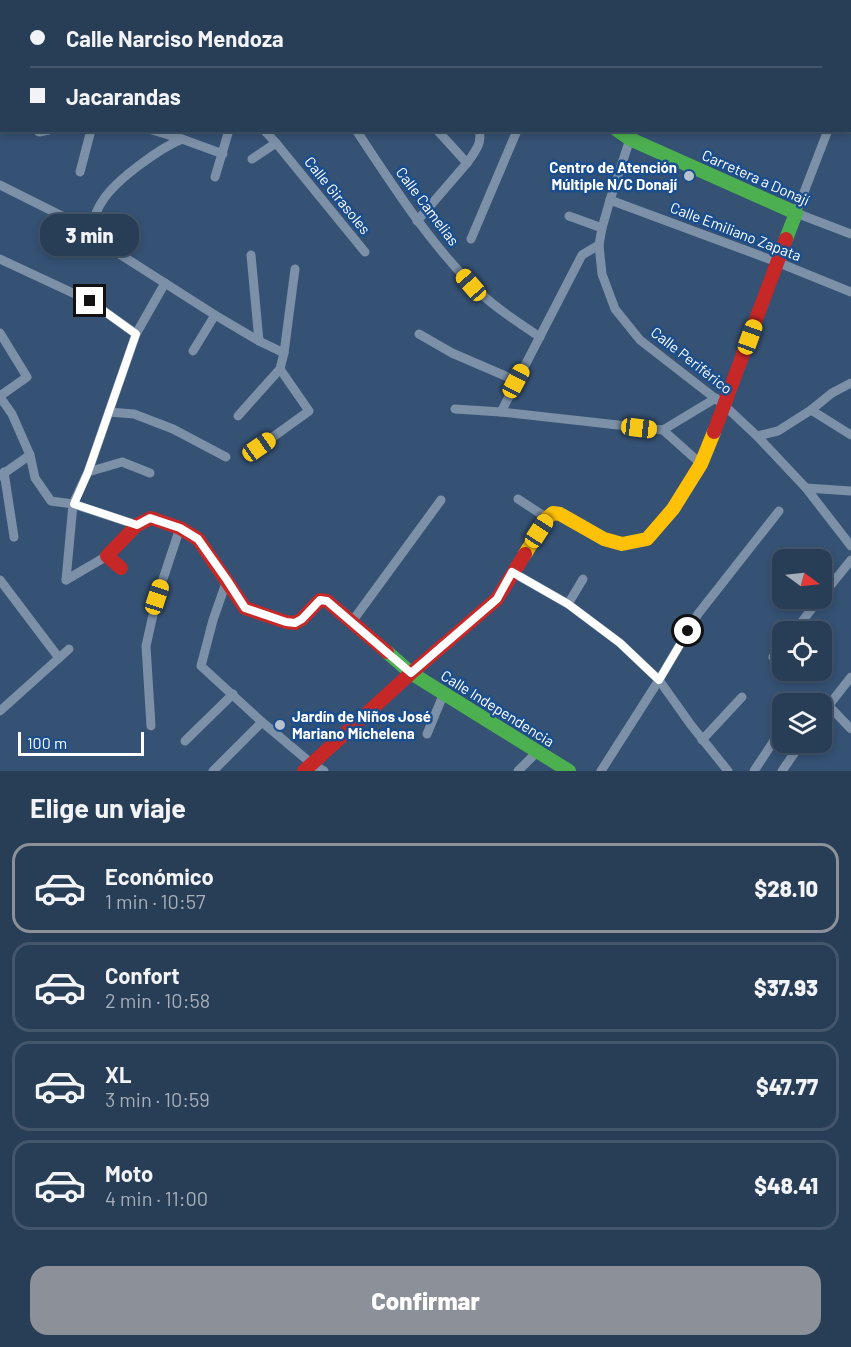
<!DOCTYPE html>
<html lang="es">
<head>
<meta charset="utf-8">
<style>
  :root { --surface:#283d56; --page:#30445c; --text:#f1f3f6; --muted:#a5aeb9; --line:#44566c; --accent:#8c9099 }
  body { margin:0; font-family:Barlow,sans-serif; background:var(--page); color:var(--text); height:100vh; display:flex; flex-direction:column; font-size:22px; white-space:nowrap }
  * { box-sizing:border-box; margin:0 }
  p { font-size:20px; color:var(--muted) }
  .icon { flex:none; width:33px; height:33px; fill:none; stroke:currentColor; stroke-width:2; stroke-linecap:round; stroke-linejoin:round }
  .map { position:relative; height:771px; overflow:hidden }
  .side { display:flex; flex-direction:column; background:var(--surface); flex:1 }
  .side>* { flex:none }
  .top-card { position:absolute; left:0px; top:0px; width:852px; height:132px; box-shadow:0 3px 9px #0003,0 0 0 2px var(--line); display:grid; align-content:center; height:132px; padding:0 30px; background:var(--surface) }
  .needle { width:39px; rotate:105deg }
  .controls { position:absolute; left:772px; top:549px; display:grid; gap:12px }
  .controls a { display:grid; place-items:center; width:60px; height:60px; border-radius:12px; background:var(--surface); box-shadow:0 3px 9px #0003,0 0 0 2px var(--line); font-size:30px }
  .scale { position:absolute; left:18px; bottom:15px; width:126px; box-sizing:border-box; padding-left:6px; border:3px solid #fff; border-top:0; font-size:16px; line-height:21px; white-space:nowrap; color:#fff; -webkit-text-stroke:4px #1a4e8e; paint-order:stroke }
  .end { position:absolute; width:27px; height:27px; margin:-14px; border:8px solid #fff; background:#111; box-shadow:0 0 0 3px #111 }
  .from { border-radius:50% }
  .bubble { position:absolute; height:42px; border-radius:18px; background:var(--surface); box-shadow:0 3px 9px #0003,0 0 0 2px var(--line); font-size:20px; font-weight:800; line-height:42px; text-align:center }
  .car { position:absolute; width:18px; height:36px; margin:-18px -9px; border-radius:8px; box-shadow:0 0 4px 2px #0007; background:linear-gradient(#f5c518 24%,#345 0 40%,#f5c518 0 76%,#345 0 86%,#f5c518 0) }
  .top-card b { display:flex; align-items:center; gap:21px; height:57px; font-size:22px }
  .top-card b+b { border-top:2px solid var(--line) }
  .top-card i { width:15px; height:15px; background:var(--text) }
  ul { padding:0; list-style:none }
  li { display:flex; align-items:center; gap:18px; height:90px; margin:0 12px 9px; padding:0 18px; border:3px solid var(--line); border-radius:18px }
  li div { flex:1 }
  li b { display:block; font-size:22px }
  li em { font-style:normal; font-weight:800 }
  li.selected { border-color:var(--accent) }
  li>.icon { width:54px; height:54px; stroke-width:1.5 }
  h2 { padding:0 30px; font-size:27px; line-height:72px }
  .cta { display:flex; gap:12px; margin-top:auto; padding:12px 30px }
  .cta a { flex:1; height:69px; border-radius:18px; background:var(--accent); color:#fff; font-size:24px; font-weight:800; line-height:69px; text-align:center }
  .map>svg:first-child { display:block }
</style>
</head>
<body>
<div class="map">
<svg width="851" height="771" viewBox="0 0 851 771">
  <rect width="100%" height="100%" fill="#355173"/>
  <g fill="none" stroke-linecap="round" stroke-linejoin="round">
    <!-- street -->
    <g stroke="#7c90a7" stroke-width="9">
      <path d="M150,0L155,2"/>
      <path d="M305,0L306,2"/>
      <path d="M106,2V0"/>
      <path d="M283,2L287,0"/>
      <path d="M366,2L367,0"/>
      <path d="M581,2V0"/>
      <path d="M638,2L639,0"/>
      <path d="M708,2L709,0"/>
      <path d="M850,68L851,66"/>
      <path d="M0,76H2"/>
      <path d="M850,96H851"/>
      <path d="M152,130L182,139L223,154"/>
      <path d="M264,130L276,143L365,252"/>
      <path d="M356,130C392,184 426,238 471,284C491,305 516,321 540,337"/>
      <path d="M634,130L630,139L610,200L602,228L599,245L602,274L615,309L640,340L725,406L757,436L806,488L851,546"/>
      <path d="M828,130L796,213L851,234"/>
      <path d="M39,132L49,130"/>
      <path d="M252,159L276,143"/>
      <path d="M467,163C474,153 483,143 479,130"/>
      <path d="M80,172L91,130"/>
      <path d="M215,177L229,130"/>
      <path d="M0,185L64,217L88,234L215,315L259,341L284,353L280,369L309,411L259,447"/>
      <path d="M610,200L777,262L851,292"/>
      <path d="M569,216L602,228"/>
      <path d="M417,221L467,163L437,130"/>
      <path d="M88,234C92,223 96,210 103,200C117,179 160,148 182,139"/>
      <path d="M471,239L516,133V130"/>
      <path d="M251,255L259,341"/>
      <path d="M0,259L90,301L136,334"/>
      <path d="M0,333L27,377L0,396"/>
      <path d="M419,334L452,353L517,381"/>
      <path d="M193,351L215,315"/>
      <path d="M284,353L295,269"/>
      <path d="M0,397L12,414L30,455L35,478L51,501L73,504L137,525"/>
      <path d="M455,409L501,412L663,430L716,398"/>
      <path d="M811,410L851,435"/>
      <path d="M109,412L134,414L173,429L226,457"/>
      <path d="M501,412L582,255L599,245"/>
      <path d="M238,416L280,369"/>
      <path d="M663,430L701,464"/>
      <path d="M757,436L778,431L811,410L832,393L851,383"/>
      <path d="M4,472L14,537"/>
      <path d="M88,472L122,462L150,473"/>
      <path d="M0,476L30,455"/>
      <path d="M806,488L851,491"/>
      <path d="M518,499L547,518"/>
      <path d="M512,572L568,604L620,643L659,680L691,725L728,771"/>
      <path d="M0,580L59,658"/>
      <path d="M66,580L73,504L88,472L136,334L165,283"/>
      <path d="M66,580L107,556"/>
      <path d="M227,580L213,620L201,666L262,722L312,764L324,771"/>
      <path d="M822,596L851,560"/>
      <path d="M568,604L583,579"/>
      <path d="M351,623L441,500"/>
      <path d="M794,632L820,598"/>
      <path d="M773,657L783,645"/>
      <path d="M829,706L851,729"/>
      <path d="M0,711L69,649"/>
      <path d="M822,714L851,677"/>
      <path d="M151,726L146,646L157,597L180,528"/>
      <path d="M427,734L444,693"/>
      <path d="M702,740L742,697"/>
      <path d="M185,741L233,694"/>
      <path d="M213,771L262,722"/>
      <path d="M518,771L537,752"/>
      <path d="M601,771L659,680L698,614L779,511"/>
      <path d="M754,771L781,730"/>
      <path d="M782,771L802,742"/>
    </g>
    <!-- fast -->
    <g stroke="#4caf50" stroke-width="14">
      <path d="M451,0L454,2"/>
      <path d="M617,130L630,139L796,213L786,239"/>
      <path d="M387,652L411,673L569,771"/>
    </g>
    <!-- slow -->
    <path stroke="#ffc107" stroke-width="14" d="M525,554L547,518L553,513L560,514L604,539L622,544L647,539L673,509L701,464L714,432"/>
    <!-- jam -->
    <g stroke="#c62828" stroke-width="14">
      <path d="M714,432L786,239"/>
      <path d="M121,568L107,556L137,525L151,518L180,528L198,539L245,608L286,622L295,623L302,619L320,600L327,601L387,652"/>
      <path d="M304,771L411,673L497,599L525,554"/>
    </g>
  </g>
  <g fill="none" stroke-linecap="round" stroke-linejoin="round">
    <!-- route -->
    <path stroke="#fff" stroke-width="8" d="M90,301L136,334L88,472L74,504L137,525L150,518L180,528L198,539L227,580L245,608L286,622L295,623L302,619L320,600L327,601L411,673L497,599L512,572L568,604L620,643L659,680L688,631"/>
  </g>
  <!-- markers -->
  <g fill="#b8c2ce" stroke="#1a4e8e" stroke-width="2">
    <circle cx="689" cy="176" r="6"/>
    <circle cx="280" cy="725" r="6"/>
  </g>
  <g text-anchor="middle" dominant-baseline="central" stroke-width="5" stroke-linejoin="round" paint-order="stroke">
    <!-- poi labels -->
    <g font-size="15" font-weight="bold" fill="#fff" stroke="#1a4e8e" text-anchor="end">
      <text x="677" y="167">Centro de Atención<tspan x="677" dy="17">Múltiple N/C Donají</tspan></text>
      <text x="292" y="716" text-anchor="start">Jardín de Niños José<tspan x="292" dy="17">Mariano Michelena</tspan></text>
    </g>
    <!-- street labels -->
    <g font-size="15" fill="#fff" stroke="#1a4e8e">
      <text transform="translate(756 177) rotate(24)">Carretera a Donají</text>
      <text transform="translate(338 195) rotate(51)">Calle Girasoles</text>
      <text transform="translate(428 206) rotate(53)">Calle Camelias</text>
      <text transform="translate(736 231) rotate(21)">Calle Emiliano Zapata</text>
      <text transform="translate(692 360) rotate(38)">Calle Periférico</text>
      <text transform="translate(498 708) rotate(32)">Calle Independencia</text>
    </g>
  </g>
</svg>
<div class="controls">
<a><svg class="needle" viewBox="-14 -14 28 28"><path d="M0-13l5 13h-10z" fill="#e53935"/><path d="M0 13l5-13h-10z" fill="#a5aeb9"/></svg></a>
<a><svg class="icon" aria-label="locate" viewBox="0 0 24 24"><circle cx="12" cy="12" r="6"/><path d="M12 2v4M12 18v4M2 12h4M18 12h4"/></svg></a>
<a><svg class="icon" aria-label="layers" viewBox="0 0 24 24"><path d="M12 4l9 5-9 5-9-5zM3 14l9 5 9-5"/></svg></a>
</div>
<div class="scale">100 m</div>
<i class="end from" style="left:688px;top:631px"></i>
<i class="end" style="left:90px;top:301px"></i>
<div class="bubble" style="left:40px;top:214px;width:99px">3 min</div>
<i class="car" style="left:471px;top:285px;rotate:319deg"></i>
<i class="car" style="left:750px;top:337px;rotate:20deg"></i>
<i class="car" style="left:516px;top:381px;rotate:28deg"></i>
<i class="car" style="left:639px;top:428px;rotate:97deg"></i>
<i class="car" style="left:259px;top:447px;rotate:55deg"></i>
<i class="car" style="left:539px;top:531px;rotate:33deg"></i>
<i class="car" style="left:157px;top:597px;rotate:18deg"></i>
<div class="top-card">
<b><i class="from"></i>Calle Narciso Mendoza</b>
<b><i></i>Jacarandas</b>
</div>
</div>
<section class="side">
<h2>Elige un viaje</h2>
<ul>
<li class="selected"><svg class="icon" aria-label="car" viewBox="0 0 24 24"><path d="M5 17H2v-5l4-1 3-4h7l3 4 3 1v5h-3M9 17h6M6 11h13"/><circle cx="7" cy="17" r="2"/><circle cx="17" cy="17" r="2"/></svg><div><b>Económico</b><p>1 min · 10:57</p></div><em>$28.10</em></li>
<li><svg class="icon" aria-label="car" viewBox="0 0 24 24"><path d="M5 17H2v-5l4-1 3-4h7l3 4 3 1v5h-3M9 17h6M6 11h13"/><circle cx="7" cy="17" r="2"/><circle cx="17" cy="17" r="2"/></svg><div><b>Confort</b><p>2 min · 10:58</p></div><em>$37.93</em></li>
<li><svg class="icon" aria-label="car" viewBox="0 0 24 24"><path d="M5 17H2v-5l4-1 3-4h7l3 4 3 1v5h-3M9 17h6M6 11h13"/><circle cx="7" cy="17" r="2"/><circle cx="17" cy="17" r="2"/></svg><div><b>XL</b><p>3 min · 10:59</p></div><em>$47.77</em></li>
<li><svg class="icon" aria-label="car" viewBox="0 0 24 24"><path d="M5 17H2v-5l4-1 3-4h7l3 4 3 1v5h-3M9 17h6M6 11h13"/><circle cx="7" cy="17" r="2"/><circle cx="17" cy="17" r="2"/></svg><div><b>Moto</b><p>4 min · 11:00</p></div><em>$48.41</em></li>
</ul>
<div class="cta"><a>Confirmar</a></div>
</section>
</body>
</html>
